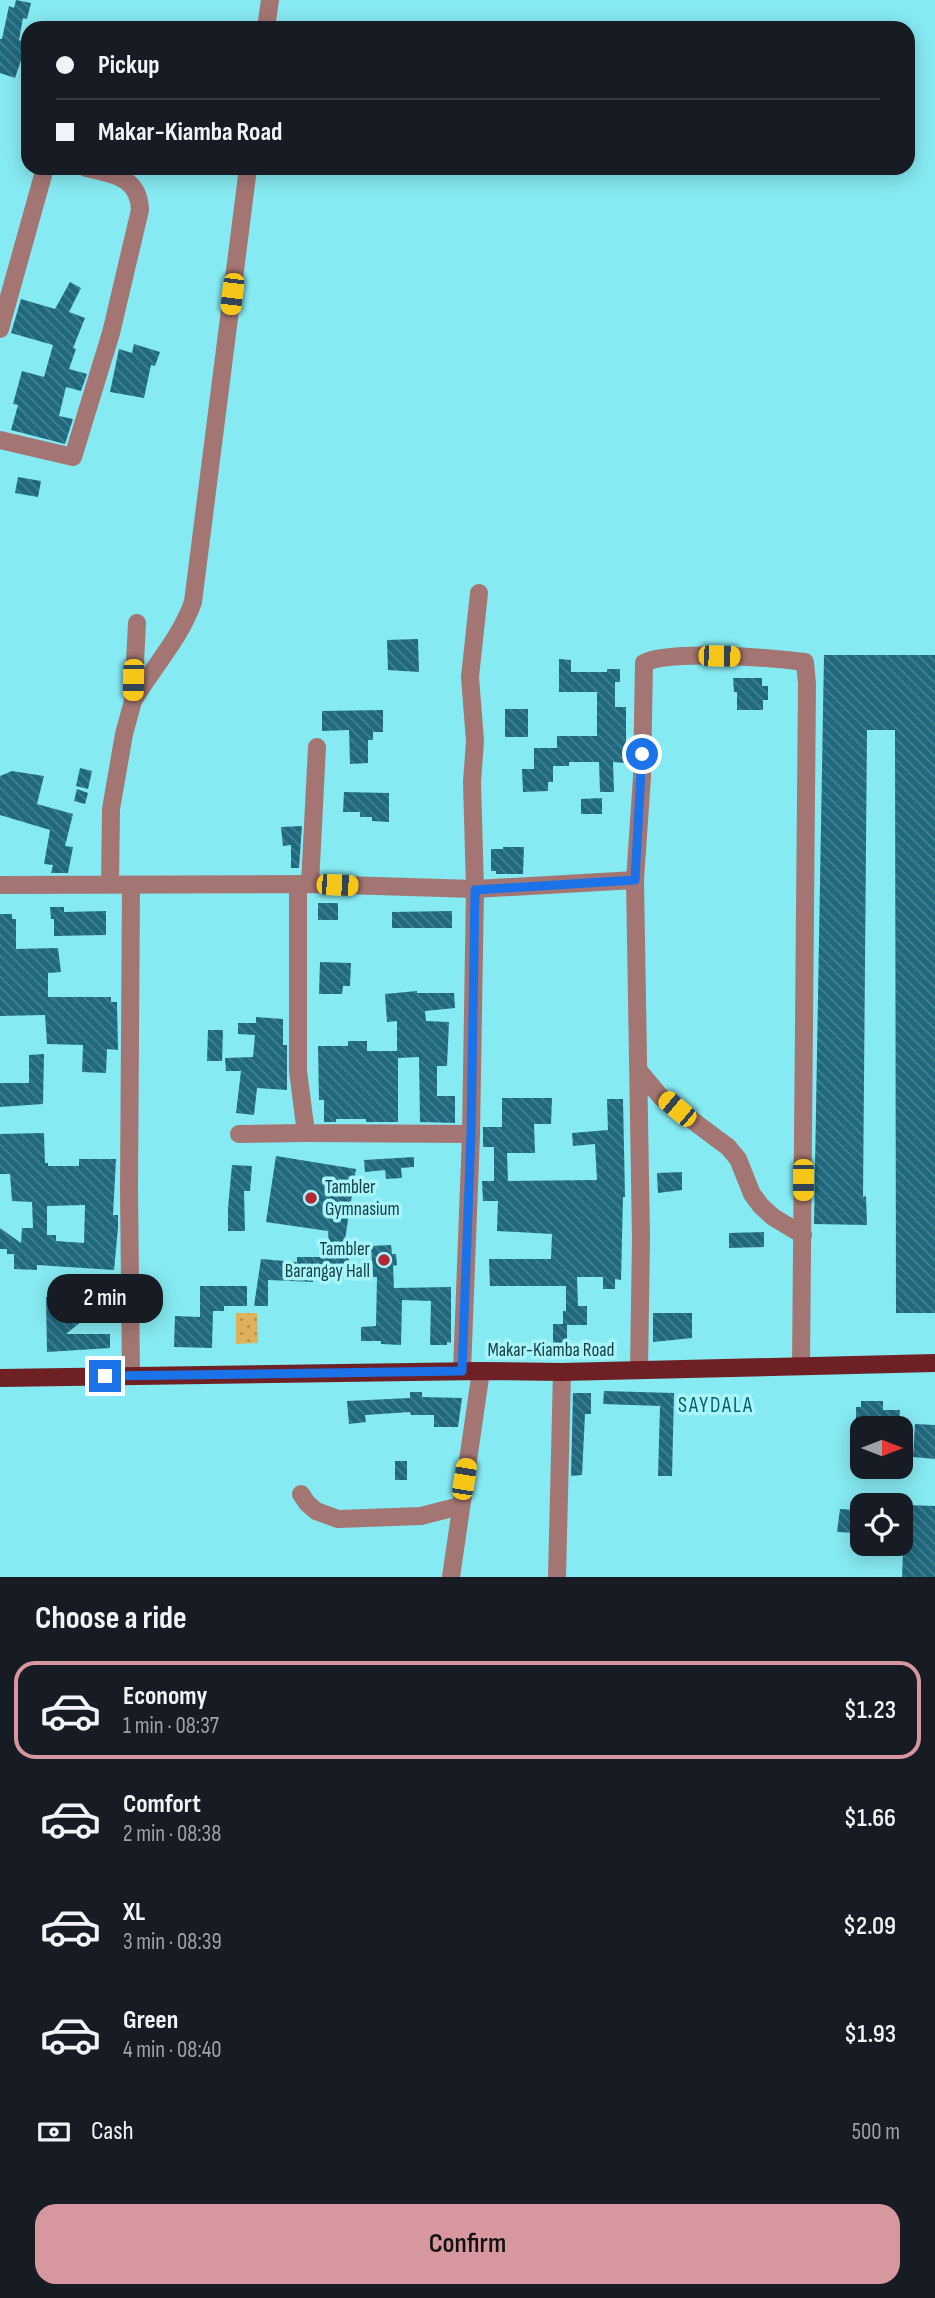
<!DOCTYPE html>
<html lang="en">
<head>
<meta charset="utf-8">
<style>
  :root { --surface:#171b24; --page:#20242c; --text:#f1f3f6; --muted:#9ea1a6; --line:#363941; --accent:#d7979f }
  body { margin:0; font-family:"Sofia Sans Condensed",sans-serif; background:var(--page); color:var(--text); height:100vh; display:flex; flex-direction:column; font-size:26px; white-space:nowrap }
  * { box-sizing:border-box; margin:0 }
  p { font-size:23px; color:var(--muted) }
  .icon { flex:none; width:38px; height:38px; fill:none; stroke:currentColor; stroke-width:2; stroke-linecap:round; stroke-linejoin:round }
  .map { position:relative; height:1577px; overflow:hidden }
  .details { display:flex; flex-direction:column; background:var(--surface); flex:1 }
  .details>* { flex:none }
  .hud { position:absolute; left:21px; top:21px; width:894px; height:154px; border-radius:21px; box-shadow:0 4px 18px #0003; display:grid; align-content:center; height:154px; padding:0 35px; background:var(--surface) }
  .needle { width:46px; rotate:90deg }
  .controls { position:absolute; left:850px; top:1416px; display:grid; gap:14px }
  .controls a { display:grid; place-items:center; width:63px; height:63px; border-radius:14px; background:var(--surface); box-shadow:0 4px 18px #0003; font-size:35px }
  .end { position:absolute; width:32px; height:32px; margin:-16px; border:9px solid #1a73e8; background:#fff; box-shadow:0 0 0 4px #fff }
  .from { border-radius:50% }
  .bubble { position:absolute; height:49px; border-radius:21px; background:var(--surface); box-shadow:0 4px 18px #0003; font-size:23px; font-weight:600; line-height:49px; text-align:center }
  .car { position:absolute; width:21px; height:42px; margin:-21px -10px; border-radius:9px; box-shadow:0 0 5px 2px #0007; background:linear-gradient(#f5c518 24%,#345 0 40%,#f5c518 0 76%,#345 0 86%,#f5c518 0) }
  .hud b { display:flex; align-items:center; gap:24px; height:66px; font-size:26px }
  .hud b+b { border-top:2px solid var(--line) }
  .hud i { width:18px; height:18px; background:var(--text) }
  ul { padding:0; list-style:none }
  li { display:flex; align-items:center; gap:21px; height:98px; margin:0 14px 10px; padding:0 21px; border:4px solid transparent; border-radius:21px }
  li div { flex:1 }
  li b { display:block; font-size:26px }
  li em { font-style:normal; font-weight:600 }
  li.selected { border-color:var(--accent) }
  li>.icon { width:63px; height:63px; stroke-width:1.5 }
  h2 { padding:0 35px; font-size:32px; line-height:84px }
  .pay { display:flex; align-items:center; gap:18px; height:77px; padding:0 35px; font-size:26px }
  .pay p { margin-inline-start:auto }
  .button { display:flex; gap:14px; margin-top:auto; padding:14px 35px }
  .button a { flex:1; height:80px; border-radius:21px; background:var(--accent); color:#111; font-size:28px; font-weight:600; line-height:80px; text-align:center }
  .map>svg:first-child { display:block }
</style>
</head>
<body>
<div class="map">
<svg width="935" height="1577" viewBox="0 0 935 1577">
  <defs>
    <pattern id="park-dots" width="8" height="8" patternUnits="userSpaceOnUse" patternTransform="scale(1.75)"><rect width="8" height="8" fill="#deb15a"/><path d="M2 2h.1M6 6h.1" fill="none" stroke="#b3924c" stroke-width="1.8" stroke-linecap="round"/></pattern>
    <pattern id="building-back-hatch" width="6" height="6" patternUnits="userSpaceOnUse" patternTransform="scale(1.75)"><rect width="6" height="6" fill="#1f697f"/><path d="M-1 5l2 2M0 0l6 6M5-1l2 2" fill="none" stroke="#468091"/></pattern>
  </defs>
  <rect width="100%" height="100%" fill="#86eaf2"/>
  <!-- park -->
  <path fill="url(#park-dots)" d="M236,1313H257L258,1343L236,1344Z"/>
  <!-- building -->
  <g fill="url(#building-back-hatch)" fill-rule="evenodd">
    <path d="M16,0L31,3L27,19L23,18L19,40L27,43L15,78L0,73V39H2L9,6L14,8Z"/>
    <path d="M70,282L81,288L69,312L85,318L73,348L76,349L69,369L87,374L81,391L66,387L59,416L73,419L65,444L11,430L18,405L13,404L22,371L44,377L53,345L11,333L21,299L55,309Z"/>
    <path d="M134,344L160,352L155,366L151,365L144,398L110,392L119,349L132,353Z"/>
    <path d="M18,477L41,481L38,497L15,493Z"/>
    <path d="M418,639L419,672L388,670L387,640Z"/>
    <path d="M824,655H935V1313H896L895,730H867L863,1197L866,1196L867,1225L814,1224Z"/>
    <path d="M559,659L571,660V672H607V669H620V682H615V707H626V763L613,762L614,792H600L599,762H569V766H553V782H548V791L523,792L522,769H534V748H557V736H597V692H559Z"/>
    <path d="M733,678H762V686H768V700H763V710H737V692H734Z"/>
    <rect x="505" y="709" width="23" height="28"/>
    <path d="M383,710V732H373V740H368V763L350,764L349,730L322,731V711Z"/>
    <path d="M80,768L92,771L88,789L76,786Z"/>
    <path d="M12,771L44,776L37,804L73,814L65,846L73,847L68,873H51L53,865L44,864L50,830L0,815V776Z"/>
    <path d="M77,789L88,793L85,804L74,801Z"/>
    <path d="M344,792L389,793V822L372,821V817H360V812H343Z"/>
    <path d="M602,798V814H581V799Z"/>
    <path d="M302,826L299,868H291V845L283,846L281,827Z"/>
    <path d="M503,847H524L523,874H496V871H491V849H503Z"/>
    <rect x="318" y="903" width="20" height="17"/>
    <path d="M50,907H64V912L106,911V935L54,936V919H51Z"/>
    <path d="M452,911V928H392V912Z"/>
    <path d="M0,914H12V919H16V949L58,948L61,972L48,973V997H111V1002H117L118,1050L107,1049L106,1073L82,1072L83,1045L47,1044L45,1015L0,1016Z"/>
    <path d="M320,962L351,963L350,986H343L342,994H319Z"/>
    <path d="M417,991V993H454L455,1008L425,1011L426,1021L449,1022L447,1066H437V1096H455V1123L420,1122L419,1057L398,1058V1122H366V1119H336V1122H324V1100H319L318,1046H348V1041H367V1051H397V1021L387,1022L385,994Z"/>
    <path d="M256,1017L283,1019V1045H287V1090L257,1088L254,1115L236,1113L241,1071H226L225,1058L253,1057L255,1035L238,1034V1023H256Z"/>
    <path d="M208,1030H223L222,1061H207Z"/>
    <path d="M44,1054L43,1104L0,1107V1083H29V1055Z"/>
    <path d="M502,1098H552L551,1124H534L535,1153H507L508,1181L597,1180L595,1144L573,1146L572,1133L608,1130L607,1099H623L625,1197H623L621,1280L615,1279V1289H603V1277H577L578,1306H587V1325H567V1351L553,1350V1324H563V1311H566V1286H490L489,1259H551L552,1234L497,1231L498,1201H483L482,1181H494V1147H483V1127H502Z"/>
    <path d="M44,1133L45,1163H48V1166H79V1159H116L113,1215H118V1228L114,1270L37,1265V1270L14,1269V1254H7V1249H0V1228L21,1243L22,1228H33L32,1202L12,1201L10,1174H0V1134ZM85,1205L84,1243L56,1241V1235H47V1206Z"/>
    <path d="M276,1156L356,1169L344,1246H348L350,1277L313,1280V1282L268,1280V1306H254L261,1259L297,1262V1257H330L328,1231L266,1222Z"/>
    <path d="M414,1157V1167L401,1168L402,1178L386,1179L385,1170L365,1172L364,1160Z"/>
    <path d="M232,1165L252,1166L250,1191H244L245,1231H228V1208Z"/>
    <path d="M682,1172V1190L658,1193L657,1173Z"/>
    <path d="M764,1232V1247L729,1248V1233Z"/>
    <path d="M391,1245L392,1254H396L397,1265L393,1266L394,1288L451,1287V1343L447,1342V1345H430L431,1301L402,1300L401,1345L381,1344V1341H361V1327L376,1326L377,1277H373L371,1246Z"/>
    <path d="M200,1286H247V1306H224V1311H213L212,1348L174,1347L175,1316L200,1317Z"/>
    <path d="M46,1297H60V1301L105,1302L66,1334H110V1348L47,1352Z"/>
    <path d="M653,1313H692V1338L653,1342Z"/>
    <path d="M604,1391L674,1393L672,1476H658L660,1406L603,1404Z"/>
    <path d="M410,1392H422V1397L462,1398L458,1427H434V1415H411L410,1412L365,1415L366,1422L349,1424L347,1401L410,1398Z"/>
    <path d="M573,1393H591V1414H585L582,1475L571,1476Z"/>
    <path d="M861,1401H883V1410H900L899,1428H884V1423H856V1407H861Z"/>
    <path d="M915,1424L935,1425V1459L913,1457Z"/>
    <rect x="395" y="1461" width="12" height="19"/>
    <path d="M905,1505L935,1506V1577H902Z"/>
    <path d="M840,1509L858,1510L857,1533L837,1532Z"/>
  </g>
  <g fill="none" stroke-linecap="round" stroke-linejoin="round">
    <!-- minor -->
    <g stroke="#a47673" stroke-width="18">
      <path d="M266,28L270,0"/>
      <path d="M0,329L45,168"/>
      <path d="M0,440L73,457L111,333L140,210C139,177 113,174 86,168"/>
      <path d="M133,701C153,667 180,639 193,602L248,168"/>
      <path d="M110,884L111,809L124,734L133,701L137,623"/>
      <path d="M310,884L317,747"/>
      <path d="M0,885L310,884L475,889L635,880"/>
      <path d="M131,885L129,1189L131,1376"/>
      <path d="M298,886V1071L306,1133L471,1134"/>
      <path d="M639,1071L661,1097L728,1147L738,1159L752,1194L761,1206L773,1217L803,1235"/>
      <path d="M239,1134L306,1133"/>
      <path d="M639,1370L641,1238L635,880L642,777L644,663C670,649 773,658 805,662L807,684L801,1366"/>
      <path d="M462,1371L471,1134L475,889L472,782L475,741L470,677L479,593"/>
      <path d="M301,1494L307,1503L316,1511L338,1519L421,1516L460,1506"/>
      <path d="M451,1577L481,1371"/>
      <path d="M557,1577L562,1372"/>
    </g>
    <!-- major -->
    <path stroke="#6f2024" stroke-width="18" d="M0,1378L481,1371L562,1372L935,1363"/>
  </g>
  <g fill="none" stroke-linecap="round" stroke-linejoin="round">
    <!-- route -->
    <path stroke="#1a73e8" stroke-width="9" d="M105,1376L462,1371L471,1134L475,890L635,880L642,754"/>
  </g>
  <!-- markers -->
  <g fill="#b72634" stroke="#a7f4fa" stroke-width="2.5">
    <circle cx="311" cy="1198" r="7"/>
    <circle cx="384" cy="1260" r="7"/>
  </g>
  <g text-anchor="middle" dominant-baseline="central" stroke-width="7" stroke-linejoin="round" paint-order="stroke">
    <!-- poi labels -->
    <g font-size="19" fill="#164144" stroke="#a7f4fa" text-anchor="start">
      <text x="325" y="1187">Tambler<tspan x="325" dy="22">Gymnasium</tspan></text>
      <text x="370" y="1249" text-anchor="end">Tambler<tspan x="370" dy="22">Barangay Hall</tspan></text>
    </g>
    <!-- street labels -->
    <g font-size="19" fill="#164144" stroke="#a7f4fa">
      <text x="551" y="1350">Makar-Kiamba Road</text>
    </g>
    <!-- neighbourhood labels -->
    <g font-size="21" letter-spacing="2" fill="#046167" stroke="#a7f4fa">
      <text x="716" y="1405">SAYDALA</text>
    </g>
  </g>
</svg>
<div class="controls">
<a><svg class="needle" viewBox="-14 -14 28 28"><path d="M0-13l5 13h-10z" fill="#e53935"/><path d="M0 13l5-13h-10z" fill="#9ea1a6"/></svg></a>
<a><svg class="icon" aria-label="locate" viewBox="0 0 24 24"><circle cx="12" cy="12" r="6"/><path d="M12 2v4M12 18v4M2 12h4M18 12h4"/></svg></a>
</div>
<i class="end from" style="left:642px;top:754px"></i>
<i class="end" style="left:105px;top:1376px"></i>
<div class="bubble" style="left:47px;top:1274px;width:116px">2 min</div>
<i class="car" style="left:232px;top:294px;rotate:187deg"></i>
<i class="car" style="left:719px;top:656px;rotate:91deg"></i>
<i class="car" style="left:133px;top:680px;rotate:181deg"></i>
<i class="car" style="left:337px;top:885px;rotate:92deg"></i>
<i class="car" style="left:677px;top:1109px;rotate:310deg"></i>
<i class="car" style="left:803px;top:1180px;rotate:180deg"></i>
<i class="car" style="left:464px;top:1479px;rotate:9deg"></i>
<div class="hud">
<b><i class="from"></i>Pickup</b>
<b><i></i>Makar-Kiamba Road</b>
</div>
</div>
<section class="details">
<h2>Choose a ride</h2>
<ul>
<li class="selected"><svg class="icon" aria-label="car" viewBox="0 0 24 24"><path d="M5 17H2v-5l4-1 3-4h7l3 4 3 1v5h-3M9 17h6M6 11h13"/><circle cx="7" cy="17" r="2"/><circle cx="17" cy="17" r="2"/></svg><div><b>Economy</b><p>1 min · 08:37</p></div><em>$1.23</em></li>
<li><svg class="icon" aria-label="car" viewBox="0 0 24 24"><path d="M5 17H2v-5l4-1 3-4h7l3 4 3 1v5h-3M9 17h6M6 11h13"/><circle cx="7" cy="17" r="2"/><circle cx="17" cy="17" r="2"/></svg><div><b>Comfort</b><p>2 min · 08:38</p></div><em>$1.66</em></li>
<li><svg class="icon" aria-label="car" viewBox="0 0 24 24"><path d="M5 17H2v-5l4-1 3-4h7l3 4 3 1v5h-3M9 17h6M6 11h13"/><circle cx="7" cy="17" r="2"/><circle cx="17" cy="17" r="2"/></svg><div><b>XL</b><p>3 min · 08:39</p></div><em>$2.09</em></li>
<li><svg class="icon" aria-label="car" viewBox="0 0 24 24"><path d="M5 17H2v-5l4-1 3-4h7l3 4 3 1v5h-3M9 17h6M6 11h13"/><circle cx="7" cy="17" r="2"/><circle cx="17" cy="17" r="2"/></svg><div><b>Green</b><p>4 min · 08:40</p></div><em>$1.93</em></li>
</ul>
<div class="pay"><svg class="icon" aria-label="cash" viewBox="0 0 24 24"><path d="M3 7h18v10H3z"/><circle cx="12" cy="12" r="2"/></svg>Cash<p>500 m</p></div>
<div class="button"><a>Confirm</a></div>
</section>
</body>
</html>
